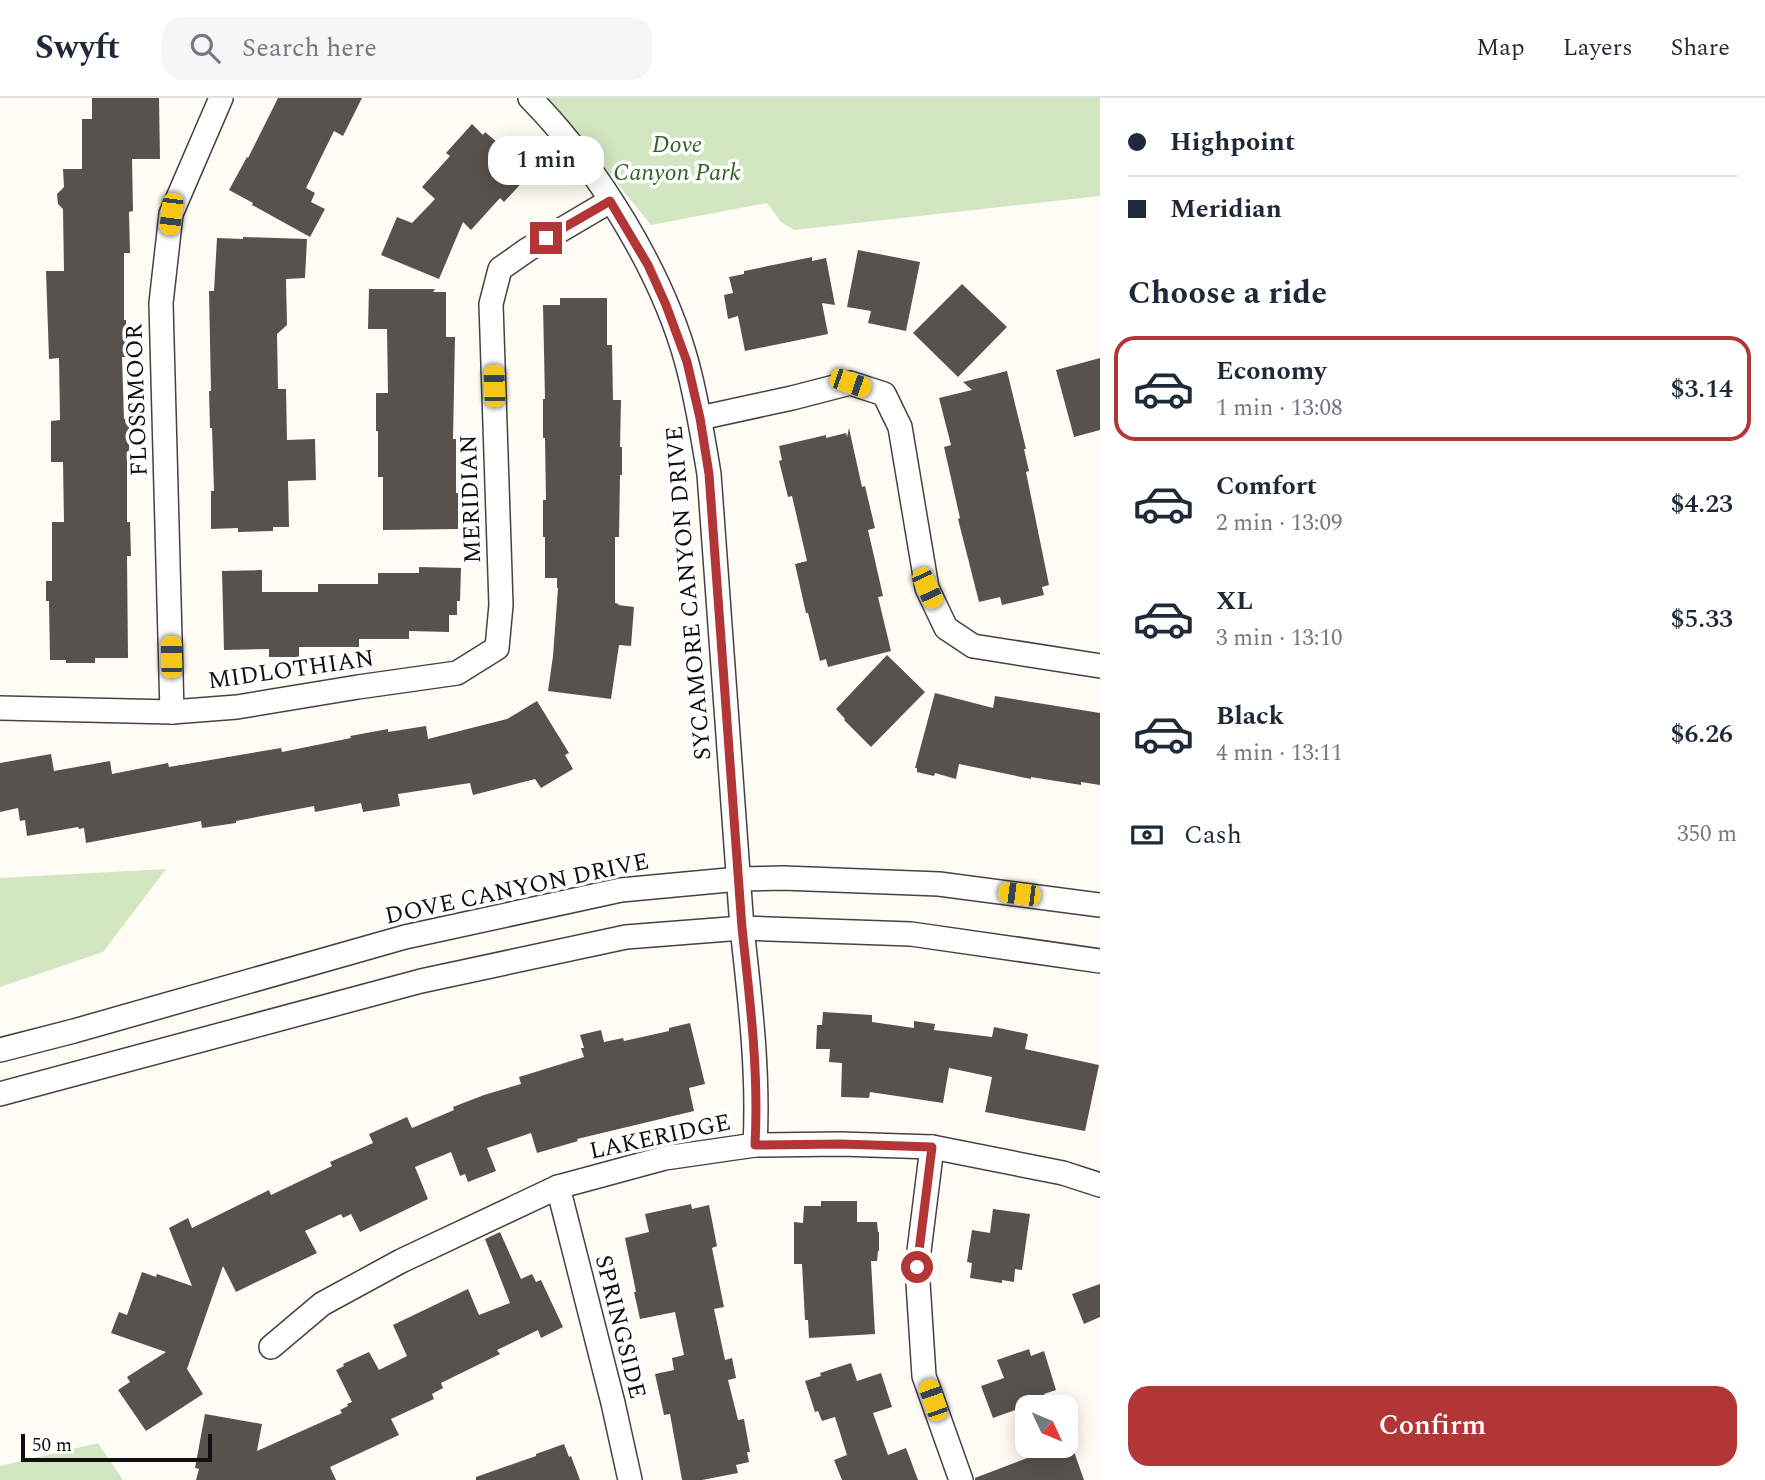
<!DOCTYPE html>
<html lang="en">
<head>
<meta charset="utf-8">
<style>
  :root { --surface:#fff; --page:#f6f6f7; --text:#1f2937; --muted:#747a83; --line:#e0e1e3; --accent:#b33636 }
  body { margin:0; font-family:Spectral,serif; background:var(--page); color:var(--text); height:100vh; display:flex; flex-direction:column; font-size:26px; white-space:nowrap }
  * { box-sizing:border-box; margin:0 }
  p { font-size:23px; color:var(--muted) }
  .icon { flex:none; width:38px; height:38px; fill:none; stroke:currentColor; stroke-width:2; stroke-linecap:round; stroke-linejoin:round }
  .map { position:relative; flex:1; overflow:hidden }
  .sheet { display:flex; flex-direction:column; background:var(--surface); width:665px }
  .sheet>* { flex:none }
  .banner { display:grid; align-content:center; height:154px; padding:0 28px; background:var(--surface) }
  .needle { width:46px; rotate:134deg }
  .buttons { position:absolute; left:1015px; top:1297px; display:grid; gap:14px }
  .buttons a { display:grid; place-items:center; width:63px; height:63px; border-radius:14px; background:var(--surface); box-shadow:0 4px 18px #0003; font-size:35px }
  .scale { position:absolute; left:21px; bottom:18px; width:191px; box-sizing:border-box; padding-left:7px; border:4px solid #101010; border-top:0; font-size:19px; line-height:24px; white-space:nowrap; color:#101010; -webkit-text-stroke:5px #fff; paint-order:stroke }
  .end { position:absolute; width:32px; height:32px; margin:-16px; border:9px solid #b33636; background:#fff; box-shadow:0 0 0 4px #fff }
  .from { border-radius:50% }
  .bubble { position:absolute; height:49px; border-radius:21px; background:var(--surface); box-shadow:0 4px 18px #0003; font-size:23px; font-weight:600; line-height:49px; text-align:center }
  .car { position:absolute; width:21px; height:42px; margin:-21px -10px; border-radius:9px; box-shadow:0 0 5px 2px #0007; background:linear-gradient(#f5c518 24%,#345 0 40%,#f5c518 0 76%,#345 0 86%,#f5c518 0) }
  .banner b { display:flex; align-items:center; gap:24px; height:66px; font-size:26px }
  .banner b+b { border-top:2px solid var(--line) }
  .banner i { width:18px; height:18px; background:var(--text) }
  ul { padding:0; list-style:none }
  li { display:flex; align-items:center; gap:21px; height:105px; margin:0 14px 10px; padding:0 14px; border:4px solid transparent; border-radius:21px }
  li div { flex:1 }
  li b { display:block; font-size:26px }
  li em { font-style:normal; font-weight:600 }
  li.active { border-color:var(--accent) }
  li>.icon { width:63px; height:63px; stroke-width:1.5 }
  h2 { padding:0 28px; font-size:32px; line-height:84px }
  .pay { display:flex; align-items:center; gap:18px; height:77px; padding:0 28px; font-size:26px }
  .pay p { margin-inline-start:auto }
  .cta { display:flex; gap:14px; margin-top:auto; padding:14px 28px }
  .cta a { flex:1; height:80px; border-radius:21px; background:var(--accent); color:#fff; font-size:28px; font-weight:600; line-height:80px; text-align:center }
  header { display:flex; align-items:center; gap:42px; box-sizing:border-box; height:98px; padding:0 35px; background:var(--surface); border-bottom:2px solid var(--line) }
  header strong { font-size:33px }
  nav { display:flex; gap:38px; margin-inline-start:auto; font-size:24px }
  .search { width:490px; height:63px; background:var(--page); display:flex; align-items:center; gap:18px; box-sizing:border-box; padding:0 24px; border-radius:21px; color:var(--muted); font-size:26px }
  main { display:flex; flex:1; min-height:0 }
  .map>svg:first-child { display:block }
</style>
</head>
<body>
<header>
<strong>Swyft</strong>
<div class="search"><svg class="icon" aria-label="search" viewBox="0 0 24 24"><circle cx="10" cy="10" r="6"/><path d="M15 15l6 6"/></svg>Search here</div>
<nav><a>Map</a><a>Layers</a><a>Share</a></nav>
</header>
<main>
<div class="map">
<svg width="1100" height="1382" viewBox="0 0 1100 1382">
  <rect width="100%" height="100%" fill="#fefcf5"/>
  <!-- green -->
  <g fill="#d2e6c1">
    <path d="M548,0H1100V98L794,132L781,124L767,105L651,127Z"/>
    <path d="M166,771L103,854L0,889V780Z"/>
    <path d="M98,1345L123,1382H0V1368Z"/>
  </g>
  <!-- building -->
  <g fill="#58524e">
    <path d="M92,0H159L160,61H132L133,113L129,114L130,155H124V222H126L127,259H122L124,321H129V355H127V424H130L131,458H127L128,560H95V565H66V562H50L49,503H46V483H52V424H64L63,364H51V323L60,322L59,260L49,261L46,173H64L63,111L58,106L57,96L64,89L63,71H82V21H92Z"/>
    <path d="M278,0H362L343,38L334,33L306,90L315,95L311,104L325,111L310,139L252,107L253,105L229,92L247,59L248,60Z"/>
    <path d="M472,26L483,37L485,34L512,57L510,59L529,77L504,104L500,100L471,132L463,124L439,181L381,157L397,119L412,125L435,101L422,89L450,58L446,55Z"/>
    <path d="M243,139L307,141L305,180L286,181L287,227L277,236L278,291H286L287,342L315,341L316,382L288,383L289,429H273V433L238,434V430L211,431V393H214L212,330H210L209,293H211L209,193H214L217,140L243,141Z"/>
    <path d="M858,152L920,164L906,233L868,225L871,213L847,209Z"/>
    <path d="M812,159V163L826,160L835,207L822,205L828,236L745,253L738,218L728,221L724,197L733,195L729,179L744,176V173Z"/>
    <path d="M962,186L1007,229L958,279L913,235Z"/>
    <path d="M369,191H435L433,194H446V239H455L453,341H456V395H458V431L383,432V379H378V333H376V295H388L387,231H368Z"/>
    <path d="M560,200H607V247H612L613,302H621L620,349H622V377H620L619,439H615V505L619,506L618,507L634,509L631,548L619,547L611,601L548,593L553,558L558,490H557V480H545V439H543V402H546L545,340H543V301H545L543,207H560Z"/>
    <path d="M1100,260V332L1074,339L1056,272Z"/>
    <path d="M1007,273L1026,351H1024L1029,373L1026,374L1049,487L1042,489L1044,497L1002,507L1000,499L979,504L958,421L960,420L944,349L951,347L939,300L972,292L963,284Z"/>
    <path d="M849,330L862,389L865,388L875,430L868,432L883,498L878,499L891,553L828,569L826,561L820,563L808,515H806L795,466L807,463L792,398L788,399L779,363L782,362L779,348L826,337V340L846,335L847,339Z"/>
    <path d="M419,469L461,470L460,503H457V517H449V534L409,533V541H359V549H299V559H269V551L224,552L222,473L262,472V494H318V486H378V475H419Z"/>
    <path d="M887,557L925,594L871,649L844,622L845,621L836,611Z"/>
    <path d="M935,595L993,610L995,598L1100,615V687L1081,684V687L1031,679V681L959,666L956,681L935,675L934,678L917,674V670H915Z"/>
    <path d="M537,603L569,655L565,657L573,671L541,690L535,681L473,697L470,685L398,696L400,708L363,714L361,705L315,714L314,708L236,723V725L202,730L201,723L86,745L84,730L79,731L78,729L27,738L25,722L20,723L18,710L0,714V665L51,656L54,673L110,663L112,676L168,665L169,669L281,650L282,654L351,640L350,638L388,631V634L426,628L428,641L507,621Z"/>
    <path d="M823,914L872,917V924L914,930V923L935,926L934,932L992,939L994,929L1028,936L1025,951L1099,967L1085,1033L985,1014L992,979L949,970L943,1005L870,994L869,1000L841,999L842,965L829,964L830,951H816L817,927H822Z"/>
    <path d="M690,925L705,986L689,990L694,1013L577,1041L578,1043L537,1055L531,1035L487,1050L496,1073L468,1084L465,1076L460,1078L451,1054L415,1069L428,1101L360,1134L351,1116L343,1120L341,1116L305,1133L317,1155L236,1194L223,1168L187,1271L203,1296L146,1333L118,1292L130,1284L127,1279L166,1254L111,1235L119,1214L127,1217L142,1174L156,1179L157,1176L192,1188L169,1130L188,1120L192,1130L269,1092L271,1097L332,1068L330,1064L373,1045L369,1036L407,1019L412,1030L454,1012L453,1009L484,997L521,986L519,979L584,959L581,950H584L580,937L601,932L604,944L623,940L624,943L669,933V930Z"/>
    <path d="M821,1103H857V1124H877L878,1134H879V1153H878L877,1163H871L875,1236L809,1240L808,1222H805L802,1166H794V1124L803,1125L804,1108H821Z"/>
    <path d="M691,1106L692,1111L709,1107L717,1148L712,1150L724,1209L714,1211L725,1262L732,1260L736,1280L728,1282L738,1322L744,1321L750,1354H747L749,1364L736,1367L738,1375L702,1382H682L670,1316L664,1317L655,1276L674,1272L672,1260L684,1257L675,1214L640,1221L634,1194H636L625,1140L649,1134L645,1116Z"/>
    <path d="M993,1111L1030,1116L1022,1172L1015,1171L1014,1184L1002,1182V1185L970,1180L972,1165L967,1164L972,1132L990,1135Z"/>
    <path d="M500,1134L521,1181L532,1176L536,1184L541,1182L563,1229L541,1240L538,1232L497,1252L500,1256L441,1285L443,1290L432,1296L434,1301L391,1321L399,1337L330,1369L336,1382H196L199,1371L195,1370L205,1316L262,1326L257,1353L342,1315L340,1312L348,1308L347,1306L352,1304L336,1272L344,1268L343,1266L369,1254L379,1272L407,1258L393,1227L468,1191L479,1217L510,1205L485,1141Z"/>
    <path d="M1100,1186V1219L1084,1226L1072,1196Z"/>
    <path d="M1029,1251L1031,1258L1044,1253L1056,1292L1044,1296L1046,1301L993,1320L981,1288L1004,1280L997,1262Z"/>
    <path d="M851,1265L857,1283L881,1275L892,1309L873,1315L888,1357L906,1350L918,1382H842L834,1362L847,1357L835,1319L822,1323L818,1313L815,1314L805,1283L821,1278L820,1275Z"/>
    <path d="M564,1346L569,1359L571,1358L580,1382H476V1379L536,1358V1356Z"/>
    <path d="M1026,1348H1072L1084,1382H975V1380L1030,1359Z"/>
  </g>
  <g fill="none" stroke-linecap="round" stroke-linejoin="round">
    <defs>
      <g id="street">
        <path d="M530,0C597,68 662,173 687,265C697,302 703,339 709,376L742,830C750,902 759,975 755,1047"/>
        <path d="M700,320L792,300L850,285L884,296L900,329L927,490L946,530L973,548L1100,568"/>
        <path d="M0,610L172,614L237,609L358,589L457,575L497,550L501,507L491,206L500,171L527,152L610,103"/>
        <path d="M172,614L161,205L171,116L221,0"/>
        <path d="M0,952L74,933L405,839L621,792L739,781L783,780L939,786L1100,807"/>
        <path d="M0,996L421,883L626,839L742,830L911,836L1100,863"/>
        <path d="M932,1049L917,1169L924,1278L961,1382"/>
        <path d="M558,1089L613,1305L630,1382"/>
        <path d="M271,1249L322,1206L401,1163L558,1089L665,1060L755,1047L841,1046L932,1049L1063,1075L1100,1087"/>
      </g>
    </defs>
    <!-- street casing -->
    <use href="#street" stroke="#434343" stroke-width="26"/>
    <!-- street -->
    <use href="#street" stroke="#fff" stroke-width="23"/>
  </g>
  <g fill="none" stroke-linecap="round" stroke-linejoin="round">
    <!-- route -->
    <path stroke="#b33636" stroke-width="9" d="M546,140L610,103L648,167L666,207L687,264L700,320L709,376L742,830C750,902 759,975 755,1047L841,1046L932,1049L917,1169"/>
  </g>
  <g text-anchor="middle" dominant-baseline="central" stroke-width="7" stroke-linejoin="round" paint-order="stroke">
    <!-- park labels -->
    <g font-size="24" font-style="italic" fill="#306226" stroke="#fff">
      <text x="677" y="47">Dove<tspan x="677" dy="28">Canyon Park</tspan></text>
    </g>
    <!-- street labels -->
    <g font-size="24" fill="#101010" stroke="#fff">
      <text transform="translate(137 302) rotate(-92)">FLOSSMOOR</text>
      <text transform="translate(471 401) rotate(-92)">MERIDIAN</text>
      <text transform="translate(689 495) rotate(-95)">SYCAMORE CANYON DRIVE</text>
      <text transform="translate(291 572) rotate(-8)">MIDLOTHIAN</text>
      <text transform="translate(517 791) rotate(-12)">DOVE CANYON DRIVE</text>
      <text transform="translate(660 1039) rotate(-12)">LAKERIDGE</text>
      <text transform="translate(620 1229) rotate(76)">SPRINGSIDE</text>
    </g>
  </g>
</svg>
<div class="buttons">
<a><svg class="needle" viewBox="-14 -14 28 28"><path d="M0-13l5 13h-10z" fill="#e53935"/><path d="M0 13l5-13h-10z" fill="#747a83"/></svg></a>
</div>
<div class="scale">50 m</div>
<i class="end from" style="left:917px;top:1169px"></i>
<i class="end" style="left:546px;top:140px"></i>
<div class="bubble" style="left:488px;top:38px;width:116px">1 min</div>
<i class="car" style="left:171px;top:116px;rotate:187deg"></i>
<i class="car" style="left:850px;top:285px;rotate:109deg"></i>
<i class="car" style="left:494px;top:288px;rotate:358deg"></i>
<i class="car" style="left:927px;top:490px;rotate:155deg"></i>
<i class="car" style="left:171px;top:559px;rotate:359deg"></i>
<i class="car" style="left:1019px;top:796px;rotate:277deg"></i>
<i class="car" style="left:933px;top:1302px;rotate:341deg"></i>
</div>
<section class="sheet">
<div class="banner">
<b><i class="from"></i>Highpoint</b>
<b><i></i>Meridian</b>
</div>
<h2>Choose a ride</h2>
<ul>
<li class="active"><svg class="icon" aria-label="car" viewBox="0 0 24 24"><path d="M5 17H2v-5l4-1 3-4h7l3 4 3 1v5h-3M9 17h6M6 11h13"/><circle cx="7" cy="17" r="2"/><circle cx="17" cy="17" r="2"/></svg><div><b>Economy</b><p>1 min · 13:08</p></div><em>$3.14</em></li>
<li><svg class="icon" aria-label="car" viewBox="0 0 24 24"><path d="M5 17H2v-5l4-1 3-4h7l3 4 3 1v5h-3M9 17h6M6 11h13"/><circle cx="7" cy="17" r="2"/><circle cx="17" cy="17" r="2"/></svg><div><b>Comfort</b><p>2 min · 13:09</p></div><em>$4.23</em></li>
<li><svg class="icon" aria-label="car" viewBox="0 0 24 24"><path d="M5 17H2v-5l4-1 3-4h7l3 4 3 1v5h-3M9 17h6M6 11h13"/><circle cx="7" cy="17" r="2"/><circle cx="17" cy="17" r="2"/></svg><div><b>XL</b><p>3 min · 13:10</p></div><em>$5.33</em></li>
<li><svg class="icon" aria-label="car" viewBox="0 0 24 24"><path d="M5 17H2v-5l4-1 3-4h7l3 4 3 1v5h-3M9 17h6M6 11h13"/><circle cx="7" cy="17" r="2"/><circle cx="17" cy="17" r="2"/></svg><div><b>Black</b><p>4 min · 13:11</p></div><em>$6.26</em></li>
</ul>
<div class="pay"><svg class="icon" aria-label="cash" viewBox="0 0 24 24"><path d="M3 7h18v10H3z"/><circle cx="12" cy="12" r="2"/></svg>Cash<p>350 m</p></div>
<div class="cta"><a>Confirm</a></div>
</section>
</main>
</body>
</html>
